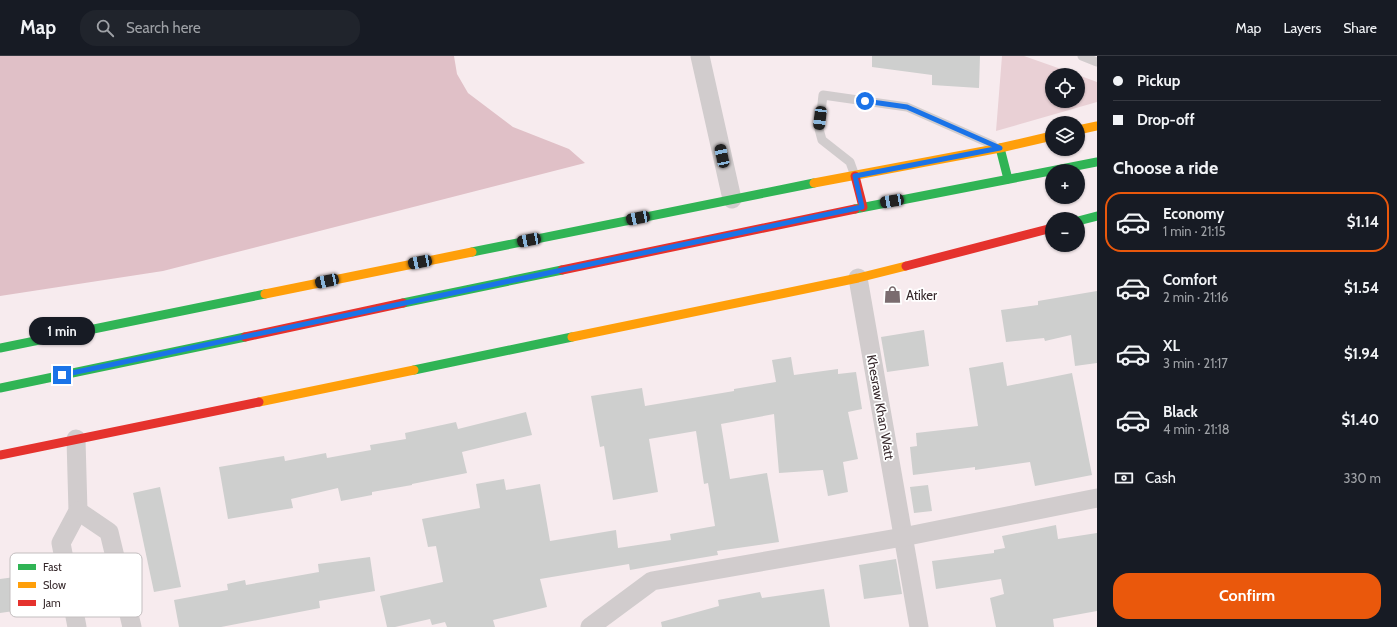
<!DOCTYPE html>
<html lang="en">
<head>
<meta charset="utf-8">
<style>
  :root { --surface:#171b24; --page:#20242c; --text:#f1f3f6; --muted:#9ea1a6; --line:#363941; --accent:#ea580c }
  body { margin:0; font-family:Cabin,sans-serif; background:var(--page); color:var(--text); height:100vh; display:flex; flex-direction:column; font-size:15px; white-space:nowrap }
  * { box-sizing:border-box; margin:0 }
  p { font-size:13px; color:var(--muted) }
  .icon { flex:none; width:22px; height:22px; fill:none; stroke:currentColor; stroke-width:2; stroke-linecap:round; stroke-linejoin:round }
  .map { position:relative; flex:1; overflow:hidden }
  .details { display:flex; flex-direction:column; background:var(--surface); width:300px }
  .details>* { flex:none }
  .banner { display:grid; align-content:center; height:88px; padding:0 16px; background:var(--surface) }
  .fabs { position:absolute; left:1045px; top:12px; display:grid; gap:8px }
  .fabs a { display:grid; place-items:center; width:40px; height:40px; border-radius:50%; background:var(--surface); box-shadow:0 1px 3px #0004; font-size:20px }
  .end { position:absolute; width:18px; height:18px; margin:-9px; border:5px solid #1a73e8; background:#fff; box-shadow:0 0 0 2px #fff }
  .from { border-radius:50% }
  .bubble { position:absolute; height:28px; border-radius:14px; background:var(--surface); box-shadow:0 1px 3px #0004; font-size:13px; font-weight:700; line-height:28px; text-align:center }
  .car { position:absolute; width:12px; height:24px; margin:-12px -6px; border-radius:5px; box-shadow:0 0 3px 1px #0007; background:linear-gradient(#222 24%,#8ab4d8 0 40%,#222 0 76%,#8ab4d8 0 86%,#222 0) }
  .banner b { display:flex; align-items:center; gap:14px; height:38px; font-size:15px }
  .banner b+b { border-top:1px solid var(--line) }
  .banner i { width:10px; height:10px; background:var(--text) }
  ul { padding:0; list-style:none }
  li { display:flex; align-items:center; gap:12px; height:60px; margin:0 8px 6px; padding:0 8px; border:2px solid transparent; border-radius:16px }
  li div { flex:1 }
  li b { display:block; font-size:15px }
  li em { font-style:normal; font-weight:700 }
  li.current { border-color:var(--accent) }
  li>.icon { width:36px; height:36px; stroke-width:1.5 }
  h2 { padding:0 16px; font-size:18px; line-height:48px }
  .pay { display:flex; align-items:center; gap:10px; height:44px; padding:0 16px; font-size:15px }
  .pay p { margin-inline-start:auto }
  .button { display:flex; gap:8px; margin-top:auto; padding:8px 16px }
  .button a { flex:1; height:46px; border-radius:16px; background:var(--accent); color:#fff; font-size:16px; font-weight:700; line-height:46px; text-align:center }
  header { display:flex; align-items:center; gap:24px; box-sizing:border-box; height:56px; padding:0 20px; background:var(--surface); border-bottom:1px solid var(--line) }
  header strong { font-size:19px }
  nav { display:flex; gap:22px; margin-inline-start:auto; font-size:14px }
  .search { width:280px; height:36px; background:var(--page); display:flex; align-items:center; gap:10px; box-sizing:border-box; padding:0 14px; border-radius:16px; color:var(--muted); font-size:15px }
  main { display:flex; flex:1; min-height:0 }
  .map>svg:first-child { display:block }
</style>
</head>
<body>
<header>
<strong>Map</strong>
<div class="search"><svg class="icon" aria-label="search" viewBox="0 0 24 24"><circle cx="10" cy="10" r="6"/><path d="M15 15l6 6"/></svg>Search here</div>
<nav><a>Map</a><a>Layers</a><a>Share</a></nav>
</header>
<main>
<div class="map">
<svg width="1097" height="571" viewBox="0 0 1097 571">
  <rect width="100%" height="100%" fill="#f7ebee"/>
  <!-- green -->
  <path fill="#e9d0d5" d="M1002,0H1024L1078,19H1052V45H1078V19L1097,26V46L996,75Z"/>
  <!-- forest -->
  <path fill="#e0c0c7" d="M0,0H454L457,18L468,37L513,71L569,93L585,107L163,215L0,240Z"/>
  <!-- building -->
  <g fill="#cecfce">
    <path d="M872,0H980L979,32L932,29V19L872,11Z"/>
    <path d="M1097,235V307L1075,310L1071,279L1045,285L1044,282L1006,286L1001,254L1038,249V245Z"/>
    <path d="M924,274L929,310L887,316L881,281Z"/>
    <path d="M791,301L794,319L838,313V318L856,316L862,353L848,356L858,403L843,406L848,436L828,440L823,414L779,417L774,358L721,368L730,423L767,417L779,486L717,495L718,499L647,511L630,514L629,508L540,523L547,551L493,564L495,571H447L445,566L432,569L430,563L395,571H387L380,540L443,526L436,490L428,491L422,463L480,452L476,428L504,423L506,434L540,428L550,485L616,474L618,492L671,484L670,478L715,470L708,427L704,428L696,375L649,383L658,436L613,444L604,390L600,391L591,340L642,332L645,350L734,335V333L776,326L772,304Z"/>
    <path d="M1003,306L1007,330L1072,317L1092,419L1035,430L1030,406L975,414V411L913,419L910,391L917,390L916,377L978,370L969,312Z"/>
    <path d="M526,356L532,379L462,396L467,417L412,428V429L372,436V439L341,445L338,432L291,443L293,452L228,463L219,411L284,400L285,405L326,397L327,402L371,394L370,389L406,383L405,377L456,366L458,373Z"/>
    <path d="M928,429L932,455L914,457L910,431Z"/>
    <path d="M160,431L181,531L154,536L133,437Z"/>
    <path d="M1056,469L1058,483L1097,477V555L1053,563L1054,571H996L990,542L1004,538L1001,523L936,533L932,505L994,497V494L1005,492L1002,480Z"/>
    <path d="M370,501L375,535L319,545L320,552L221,571H179L174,544L228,534L227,528L245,524L246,529L319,516L318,508Z"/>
    <path d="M896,503L902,538L864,543L859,509Z"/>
    <path d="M30,519L35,552L0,557V523Z"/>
    <path d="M824,533L830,571H662L661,566L719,550L718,544L760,536L762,542Z"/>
  </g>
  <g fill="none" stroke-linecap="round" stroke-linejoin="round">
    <!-- lane -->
    <g stroke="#d1cccd" stroke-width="9">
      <path d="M1082,0L1097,6"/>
      <path d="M855,120L850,106L822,84L819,73L823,39L907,51L993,89"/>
    </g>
    <!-- street -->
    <g stroke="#d1cccd" stroke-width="19">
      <path d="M700,0L732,143"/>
      <path d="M858,222L919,571"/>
      <path d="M76,383L78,455L61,487L77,571"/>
      <path d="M78,455L109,476L132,571"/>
      <path d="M590,571L652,525L903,481L1097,442"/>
    </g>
    <!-- fast -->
    <g stroke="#30b455" stroke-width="9">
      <path d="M1000,92L1008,123"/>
      <path d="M855,153L1097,106"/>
      <path d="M1078,165L1097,160"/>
      <path d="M472,196L814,127"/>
      <path d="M403,247L562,214"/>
      <path d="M0,292L265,238"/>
      <path d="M414,314L572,281"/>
      <path d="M0,332L245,281"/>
    </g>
    <!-- slow -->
    <g stroke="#ff9f0a" stroke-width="9">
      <path d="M1078,74L1097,70"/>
      <path d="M814,127L1000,92L1052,80"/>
      <path d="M265,238L472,196"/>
      <path d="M572,281L858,222L906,210"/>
      <path d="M259,346L414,314"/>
    </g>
    <!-- jam -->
    <g stroke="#e5322d" stroke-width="9">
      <path d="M855,120L863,151"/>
      <path d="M906,210L1052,172"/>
      <path d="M562,214L855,153"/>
      <path d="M245,281L403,247"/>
      <path d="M0,399L259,346"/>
    </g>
  </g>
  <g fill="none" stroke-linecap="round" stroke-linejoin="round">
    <!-- route -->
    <path stroke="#1a73e8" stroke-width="5" d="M62,319L862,151L855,120L1000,92L907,51L865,45"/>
  </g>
  <!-- icons -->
  <defs>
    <symbol id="shop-bare" viewBox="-9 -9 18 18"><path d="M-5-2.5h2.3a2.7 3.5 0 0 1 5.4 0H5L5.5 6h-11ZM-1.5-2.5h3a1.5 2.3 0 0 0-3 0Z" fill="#7a6c6f" stroke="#fff" stroke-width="2.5" paint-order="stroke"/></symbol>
  </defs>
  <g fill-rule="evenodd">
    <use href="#shop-bare" x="880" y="226" width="25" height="25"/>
  </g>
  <g text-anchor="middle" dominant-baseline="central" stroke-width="3.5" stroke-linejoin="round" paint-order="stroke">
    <!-- poi labels -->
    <g font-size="13" fill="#36282b" stroke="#fff" text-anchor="start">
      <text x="906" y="239">Atiker</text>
    </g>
    <!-- street labels -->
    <g font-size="13" fill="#36282b" stroke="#fff">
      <text transform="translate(881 351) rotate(80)">Khesraw Khan Watt</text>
    </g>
  </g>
  <!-- legend -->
  <rect x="10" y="497" width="132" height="64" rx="6" fill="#fff" stroke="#c3bebf" stroke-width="1"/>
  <rect x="18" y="508" width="18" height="6" fill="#30b455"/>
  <rect x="18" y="526" width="18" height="6" fill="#ff9f0a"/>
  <rect x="18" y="544" width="18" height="6" fill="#e5322d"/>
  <g font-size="11" fill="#36282b">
    <text x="43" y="515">Fast</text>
    <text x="43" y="533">Slow</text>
    <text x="43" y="551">Jam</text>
  </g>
</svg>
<div class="fabs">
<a><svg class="icon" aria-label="locate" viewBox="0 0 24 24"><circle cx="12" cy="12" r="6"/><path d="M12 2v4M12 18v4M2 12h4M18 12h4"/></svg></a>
<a><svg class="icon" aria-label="layers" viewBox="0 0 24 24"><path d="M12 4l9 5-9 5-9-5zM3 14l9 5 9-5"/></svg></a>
<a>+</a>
<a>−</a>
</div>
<i class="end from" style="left:865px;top:45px"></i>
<i class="end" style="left:62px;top:319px"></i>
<div class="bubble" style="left:29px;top:261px;width:66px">1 min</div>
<i class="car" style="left:820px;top:62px;rotate:187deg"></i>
<i class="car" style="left:722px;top:100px;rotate:348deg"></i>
<i class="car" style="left:892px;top:145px;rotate:260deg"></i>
<i class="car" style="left:638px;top:162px;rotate:259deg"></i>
<i class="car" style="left:529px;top:184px;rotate:259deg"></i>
<i class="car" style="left:420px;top:206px;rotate:259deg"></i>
<i class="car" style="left:327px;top:225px;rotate:258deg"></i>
</div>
<section class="details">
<div class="banner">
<b><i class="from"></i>Pickup</b>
<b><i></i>Drop-off</b>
</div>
<h2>Choose a ride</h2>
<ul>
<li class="current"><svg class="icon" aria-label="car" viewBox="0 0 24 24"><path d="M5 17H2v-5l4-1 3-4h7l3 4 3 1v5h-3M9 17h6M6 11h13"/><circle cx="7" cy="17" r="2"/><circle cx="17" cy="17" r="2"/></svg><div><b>Economy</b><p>1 min · 21:15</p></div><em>$1.14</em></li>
<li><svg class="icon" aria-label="car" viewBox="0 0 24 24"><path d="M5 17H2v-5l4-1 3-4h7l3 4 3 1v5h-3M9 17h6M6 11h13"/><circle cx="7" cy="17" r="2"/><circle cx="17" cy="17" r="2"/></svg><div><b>Comfort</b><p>2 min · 21:16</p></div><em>$1.54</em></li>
<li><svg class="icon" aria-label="car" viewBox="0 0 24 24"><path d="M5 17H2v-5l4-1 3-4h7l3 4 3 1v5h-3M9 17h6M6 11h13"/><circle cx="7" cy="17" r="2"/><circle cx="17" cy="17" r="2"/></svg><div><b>XL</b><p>3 min · 21:17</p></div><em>$1.94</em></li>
<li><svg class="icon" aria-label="car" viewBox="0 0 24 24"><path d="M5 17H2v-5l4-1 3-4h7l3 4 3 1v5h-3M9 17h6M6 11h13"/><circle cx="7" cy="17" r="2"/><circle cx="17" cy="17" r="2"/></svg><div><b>Black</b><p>4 min · 21:18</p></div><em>$1.40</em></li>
</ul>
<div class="pay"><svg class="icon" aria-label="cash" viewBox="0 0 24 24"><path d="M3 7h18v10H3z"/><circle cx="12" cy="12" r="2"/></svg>Cash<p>330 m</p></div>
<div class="button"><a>Confirm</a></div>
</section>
</main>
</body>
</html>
